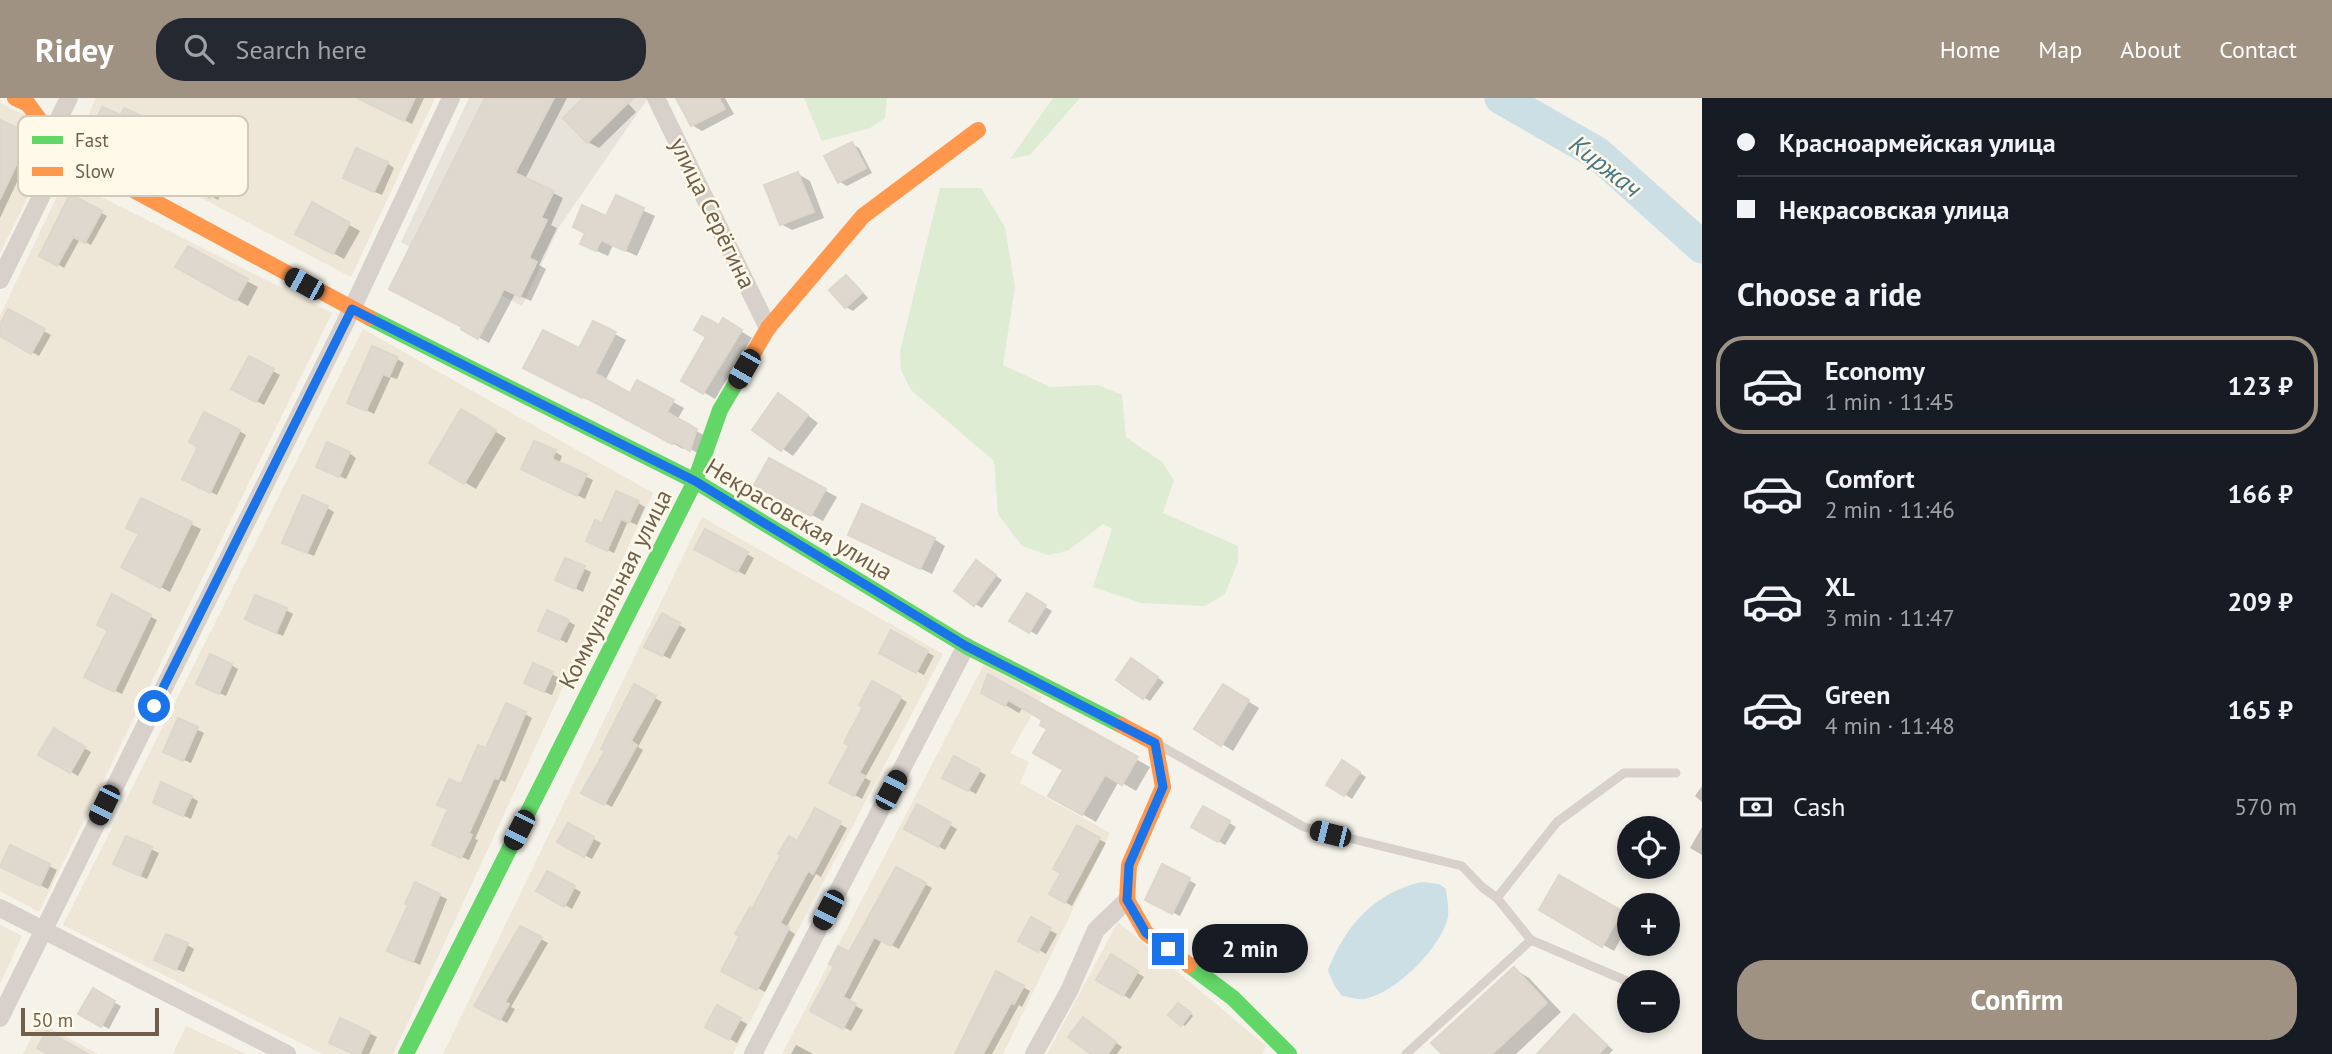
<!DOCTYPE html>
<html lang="en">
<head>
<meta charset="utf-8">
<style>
  :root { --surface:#171b24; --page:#242831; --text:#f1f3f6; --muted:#9ea1a6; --line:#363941; --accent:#9f9282 }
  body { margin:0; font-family:"PT Sans",sans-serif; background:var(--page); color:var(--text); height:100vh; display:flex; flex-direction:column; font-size:26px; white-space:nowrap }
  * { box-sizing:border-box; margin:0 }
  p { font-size:23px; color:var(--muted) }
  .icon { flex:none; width:38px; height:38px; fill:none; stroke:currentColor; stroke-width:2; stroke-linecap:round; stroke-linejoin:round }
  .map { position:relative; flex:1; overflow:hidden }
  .drawer { display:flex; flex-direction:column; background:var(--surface); width:630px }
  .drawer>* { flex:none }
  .hud { display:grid; align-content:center; height:154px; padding:0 35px; background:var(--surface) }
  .controls { position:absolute; left:1617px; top:718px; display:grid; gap:14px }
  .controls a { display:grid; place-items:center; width:63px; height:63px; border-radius:50%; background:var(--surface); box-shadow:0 4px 10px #0003; font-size:35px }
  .scale { position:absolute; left:21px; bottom:18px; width:138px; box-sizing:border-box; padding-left:7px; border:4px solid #715e4b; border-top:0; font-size:19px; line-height:24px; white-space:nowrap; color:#715e4b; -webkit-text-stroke:5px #fef9e9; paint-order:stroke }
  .end { position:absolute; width:32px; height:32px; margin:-16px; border:9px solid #1a73e8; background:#fff; box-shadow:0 0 0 4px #fff }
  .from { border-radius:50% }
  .bubble { position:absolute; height:49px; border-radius:24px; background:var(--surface); box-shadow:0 4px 10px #0003; font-size:23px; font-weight:700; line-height:49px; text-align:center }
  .car { position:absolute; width:21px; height:42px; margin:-21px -10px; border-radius:9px; box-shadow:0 0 5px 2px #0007; background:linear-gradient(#222 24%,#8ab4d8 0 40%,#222 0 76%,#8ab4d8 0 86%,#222 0) }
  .hud b { display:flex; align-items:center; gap:24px; height:66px; font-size:26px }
  .hud b+b { border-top:2px solid var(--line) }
  .hud i { width:18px; height:18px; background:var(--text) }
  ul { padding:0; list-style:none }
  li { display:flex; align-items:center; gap:21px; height:98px; margin:0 14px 10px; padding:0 21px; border:4px solid transparent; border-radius:28px }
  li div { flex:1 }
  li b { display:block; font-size:26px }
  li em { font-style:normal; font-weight:700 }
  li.active { border-color:var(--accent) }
  li>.icon { width:63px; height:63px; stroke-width:1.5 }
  h2 { padding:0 35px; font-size:32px; line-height:84px }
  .pay { display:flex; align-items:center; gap:18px; height:77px; padding:0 35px; font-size:26px }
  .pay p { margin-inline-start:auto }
  .cta { display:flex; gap:14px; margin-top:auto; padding:14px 35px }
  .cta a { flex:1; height:80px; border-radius:28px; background:var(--accent); color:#fff; font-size:28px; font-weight:700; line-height:80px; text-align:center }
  header { display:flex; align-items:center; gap:42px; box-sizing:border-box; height:98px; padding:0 35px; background:var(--accent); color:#fff }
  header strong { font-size:33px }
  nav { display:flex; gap:38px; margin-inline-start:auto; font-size:24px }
  .search { width:490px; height:63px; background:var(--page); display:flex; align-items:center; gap:18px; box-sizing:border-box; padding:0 24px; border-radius:28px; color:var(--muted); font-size:26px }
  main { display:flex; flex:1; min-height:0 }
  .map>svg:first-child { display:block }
</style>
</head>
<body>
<header>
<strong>Ridey</strong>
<div class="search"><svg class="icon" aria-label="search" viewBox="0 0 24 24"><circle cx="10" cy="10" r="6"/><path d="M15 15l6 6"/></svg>Search here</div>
<nav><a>Home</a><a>Map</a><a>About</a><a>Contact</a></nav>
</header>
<main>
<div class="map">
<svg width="1702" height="956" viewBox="0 0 1702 956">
  <rect width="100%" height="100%" fill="#f5f2e9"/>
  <!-- residential -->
  <g fill="#eee6d6">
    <path d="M96,0H435L351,179L80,36Z"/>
    <path d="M0,5L33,21L52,51L0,155Z"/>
    <path d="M65,81L332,215L39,814L0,793V218Z"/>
    <path d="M363,231L653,395L393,956H323L63,827Z"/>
    <path d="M702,419L943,556L733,956H443Z"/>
    <path d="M984,566L1042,599L1010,655L1029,664L1020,685L1110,735L1003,956H782Z"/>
    <path d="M1118,824L1266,948L1262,956H1047Z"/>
    <path d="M0,827L22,838L0,886Z"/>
    <path d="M39,924L98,956H23Z"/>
    <path d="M186,928L246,956H173Z"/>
  </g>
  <!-- industrial -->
  <path fill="#e7e3da" d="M469,0H648L559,129L522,208L401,144Z"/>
  <!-- green -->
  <g fill="#deecd4">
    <path d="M804,0H887L885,20L870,30L822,43Z"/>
    <path d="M1053,0H1080L1030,57L1010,61Z"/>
    <path d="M940,90H981L1005,129L1015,189L1003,267L1050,289L1098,287L1122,297L1126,339L1162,364L1174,382L1163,415L1238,448V464L1225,496L1205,508L1141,505L1093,489L1112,431L1103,426L1067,453L1048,457L1022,448L998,416L994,363L911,292L901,272L900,253Z"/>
  </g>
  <!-- water -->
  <path fill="#cbdfe5" d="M1422,784L1439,786L1446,791C1447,800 1449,810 1448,819C1441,850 1395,896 1364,901C1357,902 1349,899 1342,898L1334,887L1328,872C1346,827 1374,795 1422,784Z"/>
  <!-- shadow -->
  <g fill="#0003">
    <path d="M379,0H424L412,26L382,11Z"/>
    <path d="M487,0H567L525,81L563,100L551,127L557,130L539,167L546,171L531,203L515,196L489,245L463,231Z"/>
    <path d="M586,0H623L636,14L599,50L588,44Z"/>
    <path d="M679,0H725L734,16L702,33L692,27Z"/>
    <path d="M139,18L146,22L139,39L194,70L197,63L229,80L218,102L145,61L147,58L122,20Z"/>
    <path d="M0,24L37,42L0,120Z"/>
    <path d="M852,46L859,50L872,75L847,88L840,84Z"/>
    <path d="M387,65L394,70L382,97L352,84Z"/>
    <path d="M798,76L810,83L824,120L792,132L781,126Z"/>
    <path d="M70,98L107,118L91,147L80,141L64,170L42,157Z"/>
    <path d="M616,100L655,118L637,158L613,147L608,158L582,146L607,120Z"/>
    <path d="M313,107L360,133L344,161L297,135Z"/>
    <path d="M188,150L258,189L248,208L178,169Z"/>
    <path d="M846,179L853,183L868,200L853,213L846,209Z"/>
    <path d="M9,214L51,237L39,258L0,236V230Z"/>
    <path d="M724,223L752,240L715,301L683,282Z"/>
    <path d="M594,225L626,242L605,283L631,297L638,285L684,310L677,322L707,339L701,357L685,348L683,351L595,302L594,305L536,276L579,252Z"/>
    <path d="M249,260L280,277L264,307L233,290Z"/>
    <path d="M397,261L404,265L397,281L391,279L374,316L350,304Z"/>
    <path d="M790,304L818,325L793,358L754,331Z"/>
    <path d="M462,314L506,340L476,391L431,364Z"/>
    <path d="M239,333L246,337L217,397L191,384L200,349Z"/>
    <path d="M555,354L562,358L559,366L593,382L585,401L531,374Z"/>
    <path d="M349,355L356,360L346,381L325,372Z"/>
    <path d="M770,362L837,399L823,423L757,387Z"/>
    <path d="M142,402L201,431L170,494L123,468L141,436Z"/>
    <path d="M638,405L645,409L637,427L628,423L614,455L595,446L602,428Z"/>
    <path d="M327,410L334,414L314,458L291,448Z"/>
    <path d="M706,434L754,460L745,477L697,451Z"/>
    <path d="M934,441L945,448L932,476L861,443Z"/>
    <path d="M566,462L591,474L583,494L564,485Z"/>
    <path d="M984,469L1002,482L982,510L975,506Z"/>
    <path d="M1027,498L1052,513L1037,537L1012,522Z"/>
    <path d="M113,499L157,522L122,596L93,582L110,532Z"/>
    <path d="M286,512L293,516L283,538L254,525Z"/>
    <path d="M663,518L686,531L670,561L646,548Z"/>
    <path d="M568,523L575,527L567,545L548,536Z"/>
    <path d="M892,535L934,558L924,577L881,554Z"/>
    <path d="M1139,566L1164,584L1150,603L1143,599Z"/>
    <path d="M231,567L238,571L226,598L206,589Z"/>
    <path d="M534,567L559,580L552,597L533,589Z"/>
    <path d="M989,579L1150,669L1136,693L1119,683L1096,724L1051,698L1066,672L1049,630L1044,622L1023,609L1019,615L983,594Z"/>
    <path d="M873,585L907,604L865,680L871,683L862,701L831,684L851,647Z"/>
    <path d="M635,589L662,604L638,649L643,652L612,709L584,694L607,653Z"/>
    <path d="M1233,594L1259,610L1233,653L1197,630Z"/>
    <path d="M525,616L532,620L505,684L501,682L475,741L478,742L469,762L441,750L462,689L487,653Z"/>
    <path d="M179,623L204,635L191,665L173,657Z"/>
    <path d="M54,633L91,654L78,678L41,656Z"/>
    <path d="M955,660L986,677L976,696L945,679Z"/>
    <path d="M1343,664L1366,679L1352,701L1329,686Z"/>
    <path d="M1702,688V704L1695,698Z"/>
    <path d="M191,699L198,703L191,721L162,708Z"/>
    <path d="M918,709L957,731L945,752L906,730Z"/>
    <path d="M1204,710L1236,729L1225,747L1194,728Z"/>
    <path d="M815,713L847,730L821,779L816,776L786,830L795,836L765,894L724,872L753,813L798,745Z"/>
    <path d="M568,727L601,745L592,761L559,744Z"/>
    <path d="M1077,729L1106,745L1072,808L1051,796L1063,775Z"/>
    <path d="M1702,729V757L1690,750Z"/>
    <path d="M127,740L159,755L147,781L122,770Z"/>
    <path d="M11,749L57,772L48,791L9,772Z"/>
    <path d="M1163,769L1196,786L1180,818L1154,806Z"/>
    <path d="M897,771L932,790L899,851L882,842L849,904L863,912L851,933L812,912L849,856Z"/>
    <path d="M548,775L581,794L572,811L538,792Z"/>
    <path d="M1560,779L1629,819V826L1614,853L1541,812Z"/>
    <path d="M416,787L447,801L420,867L397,856Z"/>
    <path d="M1032,822L1057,836L1046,856L1021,842Z"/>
    <path d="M521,830L548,845L511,909L515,911L507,925L476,908Z"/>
    <path d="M187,847L194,851L184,874L163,866Z"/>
    <path d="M1112,859L1144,879L1130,901L1098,881Z"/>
    <path d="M1514,871L1529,880L1561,914L1516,956H1444Z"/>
    <path d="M997,875L1030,893L1022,909L1019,907L992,956H957Z"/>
    <path d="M93,893L121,908L109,931L80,915Z"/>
    <path d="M1182,908L1193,918L1185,928L1182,926Z"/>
    <path d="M718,909L747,926L737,945L708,929Z"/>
    <path d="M1575,919L1613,952L1609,956H1539Z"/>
    <path d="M341,922L377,939L369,956H356Z"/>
    <path d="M1090,926L1122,949L1117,956H1094Z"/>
    <path d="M796,947L813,956H791Z"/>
  </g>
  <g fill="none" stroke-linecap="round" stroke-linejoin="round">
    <!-- river -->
    <path stroke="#cbdfe5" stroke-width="33" d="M1501,0L1597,55L1702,149"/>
  </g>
  <!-- building -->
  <g fill="#ded8cf" stroke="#ddd6cb" stroke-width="2">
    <path d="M357,0H415L404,23Z"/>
    <path d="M485,0H554L515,75L554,93L541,120L547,122L529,160L537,164L520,199L504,191L478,241L461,231L462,229L389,191Z"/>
    <path d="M583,0H633L587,45L563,20Z"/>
    <path d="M676,0H719L725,11L691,28Z"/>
    <path d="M102,9L121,17L124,10L140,17L133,33L193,67L197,61L223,75L210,100L142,62L145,58L91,35Z"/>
    <path d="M0,22L31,36L0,101Z"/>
    <path d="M852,44L866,70L838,85L824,58Z"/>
    <path d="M356,50L388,64L374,94L343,80Z"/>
    <path d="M798,74L814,114L780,127L764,87Z"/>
    <path d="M70,96L102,113L85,145L73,139L57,168L39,158Z"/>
    <path d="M616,97L644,110L625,153L601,142L596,153L580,146L585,135L573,129L582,107L606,118Z"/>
    <path d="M312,104L350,125L333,156L295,136Z"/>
    <path d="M188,148L248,181L236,203L175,169Z"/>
    <path d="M846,177L862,195L845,210L829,192Z"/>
    <path d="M8,211L45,231L31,256L0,238V226Z"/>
    <path d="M702,218L719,227L723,220L742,232L703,296L681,283L706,239L694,232Z"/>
    <path d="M593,223L616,234L595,275L630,295L637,282L674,302L667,314L697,331L690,353L673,343L672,346L583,298L582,300L523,270L543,232L579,250Z"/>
    <path d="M372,248L398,259L389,279L383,276L366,313L347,305Z"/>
    <path d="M249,258L274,271L256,304L231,291Z"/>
    <path d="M778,295L808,317L781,353L752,332Z"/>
    <path d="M461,311L496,332L464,386L429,365Z"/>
    <path d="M204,314L240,332L210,395L182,381L198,349L189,344Z"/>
    <path d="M534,343L556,352L552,361L587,376L577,398L521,371Z"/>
    <path d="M327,344L350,354L339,379L316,369Z"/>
    <path d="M769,360L826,391L811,418L754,387Z"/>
    <path d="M616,393L639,403L629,425L621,421L607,453L586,443L595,422L602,425Z"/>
    <path d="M303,397L328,408L307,455L282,445Z"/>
    <path d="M141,400L192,424L160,490L121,469L139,436L126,430Z"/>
    <path d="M862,406L935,440L920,471L848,437Z"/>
    <path d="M705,431L748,454L737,474L694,451Z"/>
    <path d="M565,460L585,468L575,491L555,482Z"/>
    <path d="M976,462L996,477L974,508L954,493Z"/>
    <path d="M1027,495L1046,507L1029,535L1009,523Z"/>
    <path d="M112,496L151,517L114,594L84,579L108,532L97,527Z"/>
    <path d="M255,497L287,510L276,535L245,521Z"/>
    <path d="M547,512L569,522L559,542L538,533Z"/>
    <path d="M662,515L680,525L662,558L644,549Z"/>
    <path d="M891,532L928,553L916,575L879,555Z"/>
    <path d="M210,556L232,566L219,596L196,586Z"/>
    <path d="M1131,560L1158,579L1143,601L1116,582Z"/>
    <path d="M533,565L553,574L544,594L524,585Z"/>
    <path d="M988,576L1138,659L1122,687L1105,677L1082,717L1048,698L1063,672L1033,655L1047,631L1040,627L1042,622L1008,602L1005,608L981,595Z"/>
    <path d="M872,583L901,599L859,675L865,678L854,698L829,685L849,648L844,645L863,609L859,607Z"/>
    <path d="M634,586L656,598L631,643L637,647L604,707L581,695L605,653L601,651Z"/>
    <path d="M1223,586L1249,602L1221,648L1194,631Z"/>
    <path d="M506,605L526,614L498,681L494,680L469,735L472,737L461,760L432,747L448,711L437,707L449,681L461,686L478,647L486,650Z"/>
    <path d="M178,620L198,629L183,663L163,654Z"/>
    <path d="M54,630L85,649L70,675L38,657Z"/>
    <path d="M954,658L980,672L968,693L942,680Z"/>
    <path d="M1342,662L1360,674L1344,698L1326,687Z"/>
    <path d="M161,684L192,698L183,718L153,705Z"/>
    <path d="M917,706L951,725L938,749L904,731Z"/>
    <path d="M1203,708L1230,723L1218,744L1191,729Z"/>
    <path d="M815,710L841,724L813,776L808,773L780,825L789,830L757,892L721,873L740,838L735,836L750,809L752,811L781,757L778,756L789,738L797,743Z"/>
    <path d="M568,725L594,739L584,759L557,744Z"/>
    <path d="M1077,727L1100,740L1065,805L1049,796L1061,775L1053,771Z"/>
    <path d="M126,738L152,749L140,778L113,766Z"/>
    <path d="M10,747L50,766L40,788L0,769Z"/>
    <path d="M1162,766L1190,780L1172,816L1145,802Z"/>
    <path d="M896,769L926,785L891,848L874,839L843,899L856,906L843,931L810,913L834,868L829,866L838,848L849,854Z"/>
    <path d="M547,773L575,788L564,809L536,793Z"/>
    <path d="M1559,777L1622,813L1602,849L1539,812Z"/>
    <path d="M415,784L440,796L413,864L387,853L408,807L405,806Z"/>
    <path d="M1031,819L1051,830L1038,854L1018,843Z"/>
    <path d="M520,828L542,839L505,904L509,906L500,922L474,908Z"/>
    <path d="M166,836L188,845L176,872L154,862Z"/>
    <path d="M1111,856L1138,873L1123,898L1096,882Z"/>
    <path d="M1514,869L1547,905L1492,956H1442L1431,945Z"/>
    <path d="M996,873L1024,888L1014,906L1011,905L983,956H955Z"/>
    <path d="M93,890L115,903L101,929L78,916Z"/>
    <path d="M1178,905L1191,915L1181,928L1168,917Z"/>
    <path d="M717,907L741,920L729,942L705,929Z"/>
    <path d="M1574,916L1607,947L1599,956H1537Z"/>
    <path d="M1083,919L1116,944L1108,956H1091L1068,939Z"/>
    <path d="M340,920L370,934L360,956H354L329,945Z"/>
    <path d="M47,933L88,956H48L37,950Z"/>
  </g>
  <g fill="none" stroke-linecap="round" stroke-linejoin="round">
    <!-- lane -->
    <g stroke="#d7d0cb" stroke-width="9">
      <path d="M1159,647L1304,729L1462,768L1482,789L1497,800L1531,842L1406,956"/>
      <path d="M1497,800L1557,724L1624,675H1676"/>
      <path d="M1531,842L1629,884"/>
    </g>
    <!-- street -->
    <g stroke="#d7d0cb" stroke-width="18">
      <path d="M656,0L768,230"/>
      <path d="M0,182L63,54L60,18L69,0"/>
      <path d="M0,810L287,956"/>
      <path d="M0,920L352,211L451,0"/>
      <path d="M753,956L966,548"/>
      <path d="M1034,956L1069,893L1096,832L1127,802"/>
    </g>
    <!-- fast -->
    <g stroke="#63d668" stroke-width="16">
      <path d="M370,220L695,383L966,548L1121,627"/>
      <path d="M1189,867L1233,900L1289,956"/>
      <path d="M406,956L695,383L720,312L737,283"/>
    </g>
    <!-- slow -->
    <g stroke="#ff974d" stroke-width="16">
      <path d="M15,0L28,6L63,54L370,220"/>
      <path d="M737,283L768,230L863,118L978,32"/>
      <path d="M1121,627L1155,645L1163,689L1129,767L1127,802L1146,835L1189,867"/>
    </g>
  </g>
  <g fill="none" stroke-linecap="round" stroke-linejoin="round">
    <!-- route -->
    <path stroke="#1a73e8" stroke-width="9" d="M154,608L352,211L695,383L966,548L1155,645L1163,689L1129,767L1127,802L1146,835L1168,851"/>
  </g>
  <g text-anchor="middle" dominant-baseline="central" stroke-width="5" stroke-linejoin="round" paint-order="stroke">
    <!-- street labels -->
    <g font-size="24" fill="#715e4b" stroke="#fef9e9">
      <text transform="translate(713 115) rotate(64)">улица Серёгина</text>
      <text transform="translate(799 421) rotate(31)">Некрасовская улица</text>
      <text transform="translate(615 491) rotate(-63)">Коммунальная улица</text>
    </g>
    <!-- water labels -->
    <g font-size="26" font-style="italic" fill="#49778a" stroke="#fef9e9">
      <text transform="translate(1606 68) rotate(38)">Киржач</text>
    </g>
  </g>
  <!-- legend -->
  <rect x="18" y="18" width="230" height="80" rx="10" fill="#fef9e9" stroke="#d4caba" stroke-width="2"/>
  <rect x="32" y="38" width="31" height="8" fill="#63d668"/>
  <rect x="32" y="69" width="31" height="9" fill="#ff974d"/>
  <g font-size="19" fill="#715e4b">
    <text x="75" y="49">Fast</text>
    <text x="75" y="80">Slow</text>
  </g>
</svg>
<div class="controls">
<a><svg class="icon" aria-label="locate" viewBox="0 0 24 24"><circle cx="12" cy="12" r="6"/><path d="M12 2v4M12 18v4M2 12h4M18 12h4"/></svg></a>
<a>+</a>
<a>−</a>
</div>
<div class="scale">50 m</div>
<i class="end from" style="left:154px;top:608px"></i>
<i class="end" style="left:1168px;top:851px"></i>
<div class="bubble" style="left:1192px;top:826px;width:116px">2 min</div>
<i class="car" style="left:304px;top:186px;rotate:299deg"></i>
<i class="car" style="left:744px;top:271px;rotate:210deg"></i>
<i class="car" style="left:891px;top:692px;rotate:28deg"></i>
<i class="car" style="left:104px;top:707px;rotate:206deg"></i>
<i class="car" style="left:519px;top:732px;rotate:207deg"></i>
<i class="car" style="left:1330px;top:736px;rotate:284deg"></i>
<i class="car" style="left:828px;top:812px;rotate:207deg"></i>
</div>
<section class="drawer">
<div class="hud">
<b><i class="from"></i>Красноармейская улица</b>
<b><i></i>Некрасовская улица</b>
</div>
<h2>Choose a ride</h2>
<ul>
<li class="active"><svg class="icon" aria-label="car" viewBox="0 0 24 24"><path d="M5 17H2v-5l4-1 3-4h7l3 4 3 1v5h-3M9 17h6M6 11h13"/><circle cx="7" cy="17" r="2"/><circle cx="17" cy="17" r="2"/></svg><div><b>Economy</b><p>1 min · 11:45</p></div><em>123 ₽</em></li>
<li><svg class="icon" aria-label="car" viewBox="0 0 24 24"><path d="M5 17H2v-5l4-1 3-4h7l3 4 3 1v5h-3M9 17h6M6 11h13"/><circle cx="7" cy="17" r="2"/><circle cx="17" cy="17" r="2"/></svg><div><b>Comfort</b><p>2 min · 11:46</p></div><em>166 ₽</em></li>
<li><svg class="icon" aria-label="car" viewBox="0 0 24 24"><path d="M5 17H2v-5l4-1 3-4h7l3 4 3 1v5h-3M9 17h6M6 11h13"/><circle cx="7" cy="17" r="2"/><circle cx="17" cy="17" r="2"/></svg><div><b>XL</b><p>3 min · 11:47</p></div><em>209 ₽</em></li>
<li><svg class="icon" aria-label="car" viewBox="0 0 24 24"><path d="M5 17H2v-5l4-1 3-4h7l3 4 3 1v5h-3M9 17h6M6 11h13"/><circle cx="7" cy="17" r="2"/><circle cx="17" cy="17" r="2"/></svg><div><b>Green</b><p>4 min · 11:48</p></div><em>165 ₽</em></li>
</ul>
<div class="pay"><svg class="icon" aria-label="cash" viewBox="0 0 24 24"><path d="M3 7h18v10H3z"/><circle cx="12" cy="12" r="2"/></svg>Cash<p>570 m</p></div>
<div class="cta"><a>Confirm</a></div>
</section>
</main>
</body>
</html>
